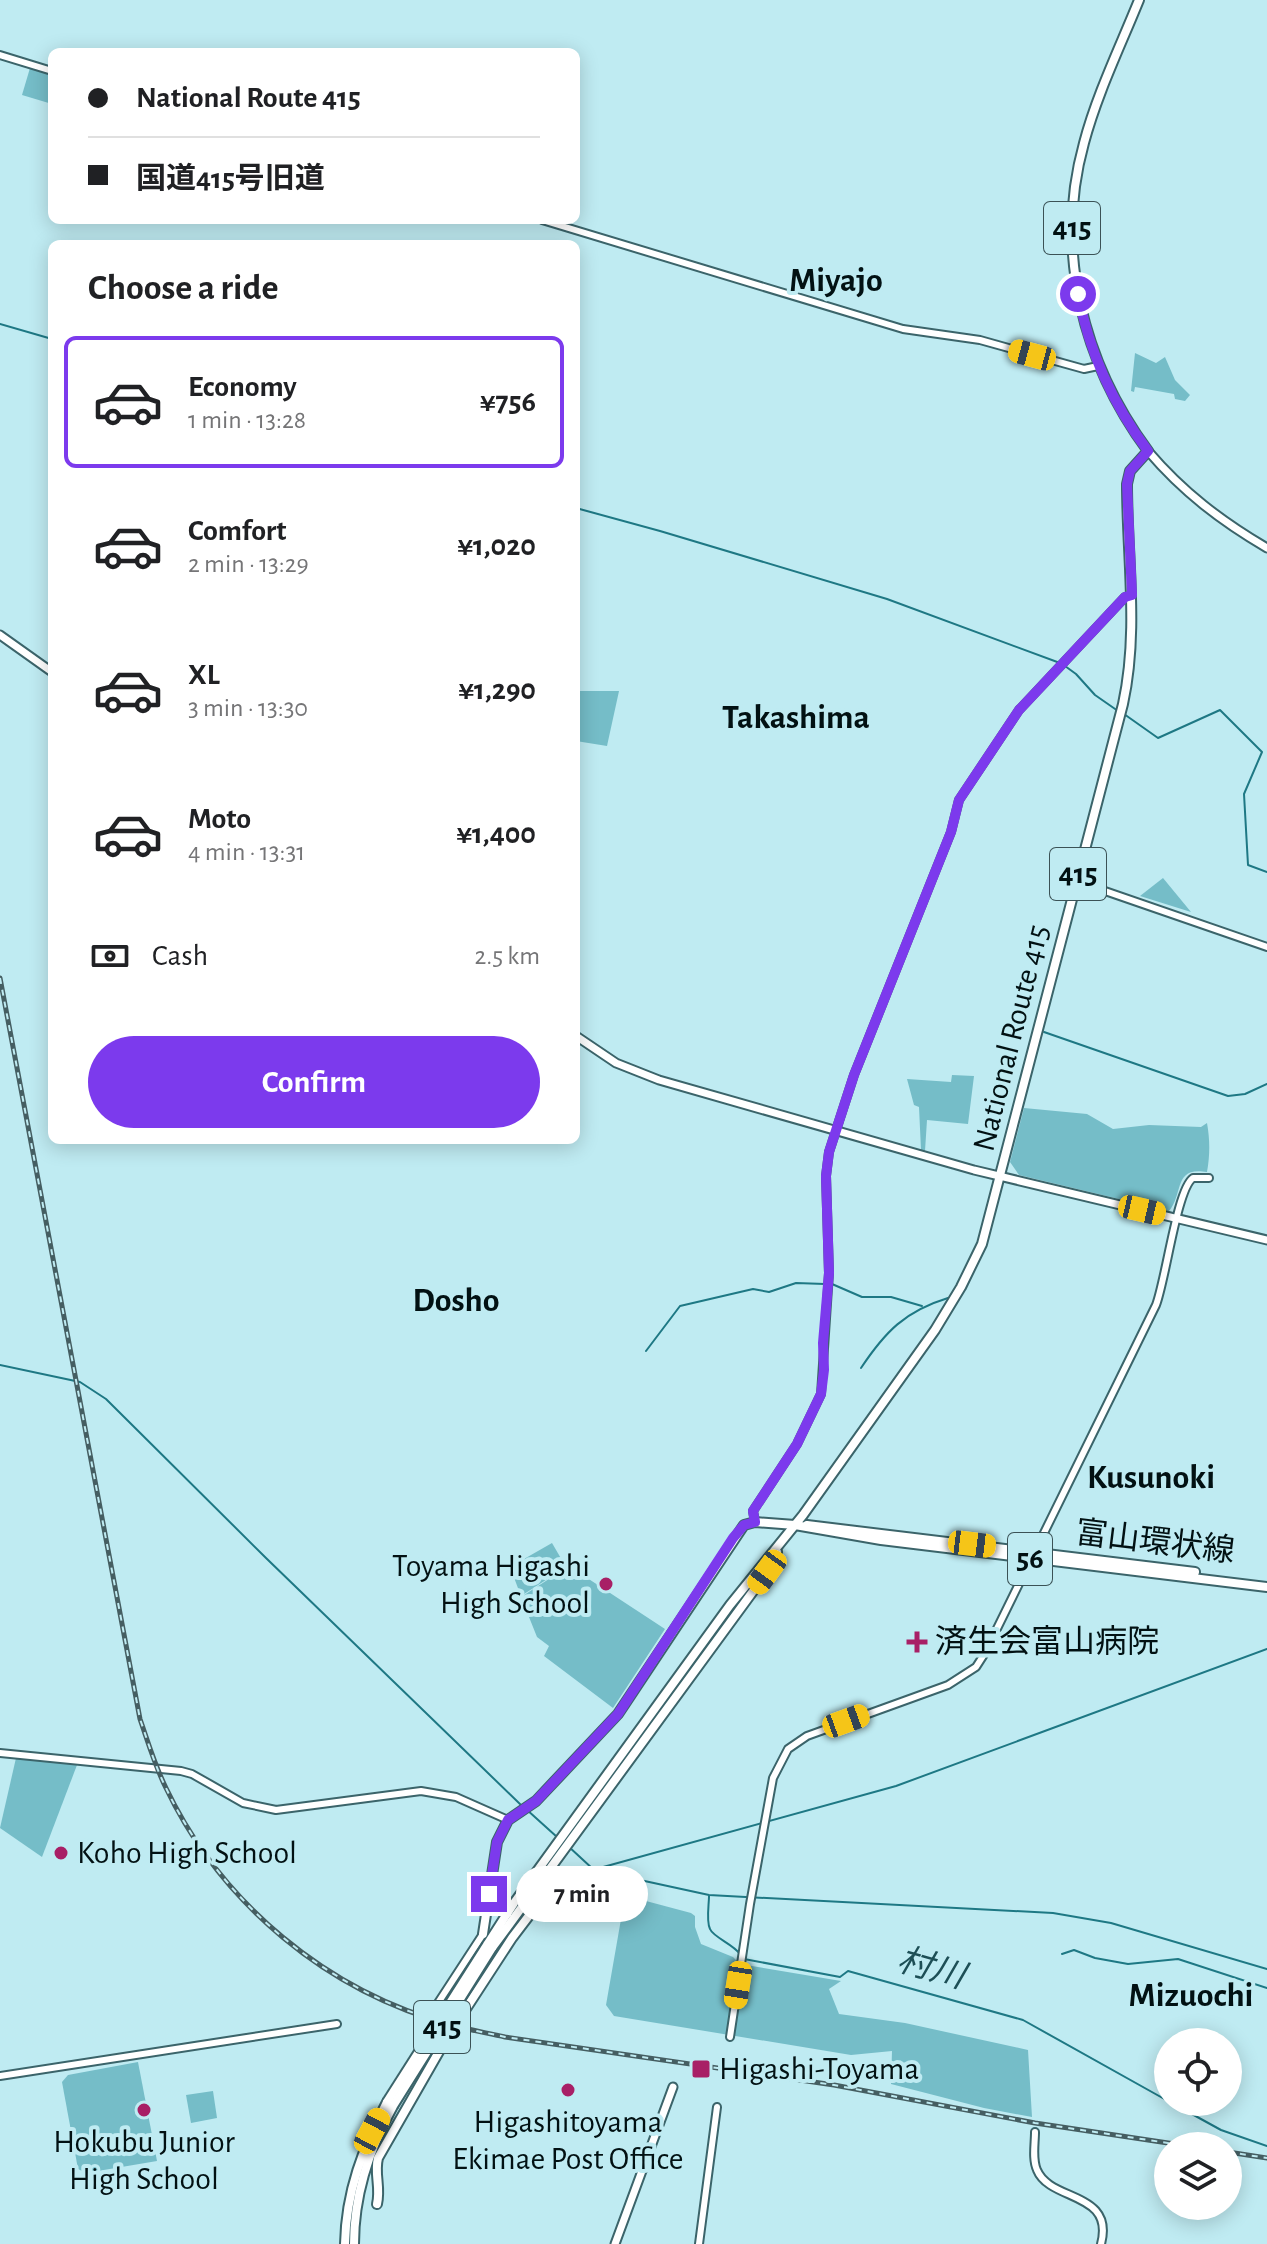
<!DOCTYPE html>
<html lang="en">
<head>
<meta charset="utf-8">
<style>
  :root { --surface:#fff; --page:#f2f2f2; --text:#202124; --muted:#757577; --line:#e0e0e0; --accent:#7c3aed }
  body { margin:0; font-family:"Alegreya Sans","Noto Sans JP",sans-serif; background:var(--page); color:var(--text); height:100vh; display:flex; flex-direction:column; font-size:30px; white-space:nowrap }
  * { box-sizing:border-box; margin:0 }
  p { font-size:26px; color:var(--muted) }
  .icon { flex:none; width:44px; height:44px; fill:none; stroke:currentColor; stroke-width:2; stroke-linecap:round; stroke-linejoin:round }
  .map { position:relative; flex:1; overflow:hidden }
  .details { position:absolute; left:48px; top:240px; width:532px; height:904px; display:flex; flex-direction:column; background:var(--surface); border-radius:12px; box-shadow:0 4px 20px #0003 }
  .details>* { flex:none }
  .top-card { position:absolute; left:48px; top:48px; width:532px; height:176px; border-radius:12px; box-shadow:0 4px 20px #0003; display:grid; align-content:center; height:176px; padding:0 40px; background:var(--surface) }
  .fabs { position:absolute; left:1154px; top:2028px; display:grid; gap:16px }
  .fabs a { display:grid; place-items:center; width:88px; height:88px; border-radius:50%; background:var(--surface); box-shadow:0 4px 20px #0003; font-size:40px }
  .end { position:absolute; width:36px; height:36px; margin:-18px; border:10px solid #7c3aed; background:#fff; box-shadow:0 0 0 4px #fff }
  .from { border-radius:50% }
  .bubble { position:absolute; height:56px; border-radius:28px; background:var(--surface); box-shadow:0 4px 20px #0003; font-size:26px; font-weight:700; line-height:56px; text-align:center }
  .car { position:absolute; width:24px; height:48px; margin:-24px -12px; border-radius:10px; box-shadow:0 0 6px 2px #0007; background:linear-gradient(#f5c518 24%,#345 0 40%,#f5c518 0 76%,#345 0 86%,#f5c518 0) }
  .top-card b { display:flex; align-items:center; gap:28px; height:76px; font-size:30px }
  .top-card b+b { border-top:2px solid var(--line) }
  .top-card i { width:20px; height:20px; background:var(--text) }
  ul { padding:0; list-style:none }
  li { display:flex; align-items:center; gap:24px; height:132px; margin:0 16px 12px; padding:0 24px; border:4px solid transparent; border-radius:12px }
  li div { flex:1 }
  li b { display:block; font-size:30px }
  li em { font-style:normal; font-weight:700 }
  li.current { border-color:var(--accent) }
  li>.icon { width:72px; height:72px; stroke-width:1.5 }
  h2 { padding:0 40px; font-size:36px; line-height:96px }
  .pay { display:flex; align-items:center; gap:20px; height:88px; padding:0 40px; font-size:30px }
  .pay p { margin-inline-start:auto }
  .button { display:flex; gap:16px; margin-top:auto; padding:16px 40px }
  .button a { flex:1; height:92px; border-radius:48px; background:var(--accent); color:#fff; font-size:32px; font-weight:700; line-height:92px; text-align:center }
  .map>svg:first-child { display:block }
</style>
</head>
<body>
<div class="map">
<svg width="1267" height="2244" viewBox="0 0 1267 2244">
  <rect width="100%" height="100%" fill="#bfebf2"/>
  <!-- green -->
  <g fill="#75bdc8">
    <path d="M30,68L52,75V104L22,95Z"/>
    <path d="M1135,353L1156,363L1165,357L1175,380L1190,395L1185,401L1175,399L1174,394L1135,387L1134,392L1131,391Z"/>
    <path d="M576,691H619L607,746L576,741Z"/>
    <path d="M1163,878L1191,912L1140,896Z"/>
    <path d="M952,1075L974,1076L968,1124L927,1120L925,1151L921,1150L919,1107L914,1105L907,1079L951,1082Z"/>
    <path d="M1024,1108L1087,1114L1113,1129L1149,1125L1201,1127L1207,1123C1210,1140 1210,1155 1207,1172C1173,1166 1184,1193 1169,1211L1019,1175L1010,1162Z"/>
    <path d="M552,1543L566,1567L521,1596L510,1567Z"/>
    <path d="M566,1568L575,1570L665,1629L613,1708L544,1656L549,1646L537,1637L521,1597Z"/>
    <path d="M16,1758L77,1765L42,1857L0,1828Z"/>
    <path d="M631,1897L691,1913L695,1916V1927L701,1944L733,1957L740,1964L841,1981L829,1989L839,2014L905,2023L1028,2050L1032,2117L984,2108L891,2084L892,2051L851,2055L614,2016L606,2005L624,1902Z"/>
    <path d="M138,2062L157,2161L86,2173L78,2169L62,2082L68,2075Z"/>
    <path d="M213,2091L217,2118L191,2123L186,2095Z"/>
  </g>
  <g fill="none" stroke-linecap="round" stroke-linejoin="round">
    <!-- stream -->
    <g stroke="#1e7884" stroke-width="2">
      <path d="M0,324L52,339"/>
      <path d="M576,508L660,531L887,599L1060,663"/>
      <path d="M1065,666L1076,674L1095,695L1118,711"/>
      <path d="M1124,714L1158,738L1220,710L1262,752L1244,794L1248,865L1267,872"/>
      <path d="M1044,1032L1228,1096L1245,1094L1267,1084"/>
      <path d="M832,1284L862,1297H891L922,1306"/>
      <path d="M646,1351L680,1306L753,1289L769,1292L796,1283L825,1284"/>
      <path d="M0,1365L80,1382L106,1399L266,1558L521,1805"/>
      <path d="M861,1368C885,1332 905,1311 948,1298"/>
      <path d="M526,1809L557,1837"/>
      <path d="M568,1846L594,1870L709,1895L1053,1913L1111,1923L1267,1969"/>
      <path d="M596,1869L896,1786L1267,1649"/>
      <path d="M709,1896C709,1905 706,1921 710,1929C713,1937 733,1944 740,1954"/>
      <path d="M1062,1954L1074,1950L1095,1958L1128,1964L1178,1959L1267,1988"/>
      <path d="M744,1959L840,1977L848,1971L1023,2020L1168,2101"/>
      <path d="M1170,2102L1221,2130L1267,2146"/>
    </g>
    <defs>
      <g id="tertiary">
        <path d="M0,55L52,71"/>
        <path d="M542,220L903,329L980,340L1084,369L1098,366"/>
        <path d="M1076,881L1267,947"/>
        <path d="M755,1522L753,1511L797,1444L821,1394L829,1273L826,1176L829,1152L854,1075L951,832L959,800L1019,710L1125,597L1132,595"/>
        <path d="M0,1753L181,1771L192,1774L243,1803L276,1810L421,1791L456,1797L508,1820"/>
        <path d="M446,2012L436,2006L483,1934"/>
        <path d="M730,2037L750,1904L773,1778L788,1749L807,1736L948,1685L976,1667L985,1653L1156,1305C1166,1279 1177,1189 1193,1178H1209"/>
        <path d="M0,2076L337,2024"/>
        <path d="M1035,2132C1035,2144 1032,2159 1037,2170C1050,2202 1115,2191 1101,2244"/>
        <path d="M699,2244L717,2107"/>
      </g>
      <g id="secondary">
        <path d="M1148,451C1183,492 1221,521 1267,548"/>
        <path d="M0,635L52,672"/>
        <path d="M576,1036L616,1063L659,1080L974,1170L1267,1240"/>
        <path d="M615,2244L673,2087"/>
      </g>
      <g id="primary">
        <path d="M795,1525L881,1540L1267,1587"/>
        <path d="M807,1525L1195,1572"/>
      </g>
      <g id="trunk">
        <path d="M483,1934L497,1842L508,1820L536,1801L618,1714L744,1525L755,1522L795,1525"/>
        <path d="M487,1945L514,1903L730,1605L803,1515L935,1330L961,1287L982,1244L1123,704C1139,631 1127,558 1127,484L1130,471L1148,451C1083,363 1054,251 1084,143C1097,94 1120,47 1139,0"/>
        <path d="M492,1948L767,1572L777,1552"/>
        <path d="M458,2021L512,1938L550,1888L568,1873"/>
        <path d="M377,2204C381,2187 374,2174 378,2158L441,2048"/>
        <path d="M345,2244C346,2191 363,2148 387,2102"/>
        <path d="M354,2244C354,2194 369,2149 393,2106"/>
      </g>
    </defs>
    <!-- tertiary casing -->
    <use href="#tertiary" stroke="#3b646a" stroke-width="10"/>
    <!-- secondary casing -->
    <use href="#secondary" stroke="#3b646a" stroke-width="11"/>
    <!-- primary casing -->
    <use href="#primary" stroke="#3b646a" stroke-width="12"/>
    <!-- trunk casing -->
    <use href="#trunk" stroke="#3b646a" stroke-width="12"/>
    <!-- tertiary -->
    <use href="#tertiary" stroke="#fff" stroke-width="6"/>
    <!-- secondary -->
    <use href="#secondary" stroke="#fff" stroke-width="7"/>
    <!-- primary -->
    <use href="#primary" stroke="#fff" stroke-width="8"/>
    <!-- trunk -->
    <use href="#trunk" stroke="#fff" stroke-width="8"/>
    <defs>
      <g id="rail">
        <path d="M0,978L140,1719C148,1742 155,1766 166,1788C221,1903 327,1992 452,2025C469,2030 488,2033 505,2037L834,2085L1035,2123L1188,2146"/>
        <path d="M1228,2152L1267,2158"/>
      </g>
    </defs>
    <!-- rail casing -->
    <use href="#rail" stroke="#455e62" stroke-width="5"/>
    <!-- rail -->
    <use href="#rail" stroke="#bfebf2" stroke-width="2" stroke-dasharray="6" stroke-linecap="butt"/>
    <defs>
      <g id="trunk-bridge">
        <path d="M387,2102L487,1945"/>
        <path d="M393,2106L492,1948"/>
      </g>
    </defs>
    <!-- trunk-bridge casing -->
    <use href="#trunk-bridge" stroke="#3b646a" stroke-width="12" stroke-linecap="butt"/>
    <!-- trunk-bridge -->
    <use href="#trunk-bridge" stroke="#fff" stroke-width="8"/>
  </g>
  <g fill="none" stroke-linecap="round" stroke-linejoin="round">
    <!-- route -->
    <path stroke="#7c3aed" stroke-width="10" d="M489,1894L497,1842L508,1820L536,1801L618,1714L733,1538L744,1525L755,1522L753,1511L797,1444L821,1394L824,1370L823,1343L829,1273L826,1176L829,1152L854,1075L951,832L959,800L1019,710L1125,597L1132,595L1127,484L1130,471L1148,451C1112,403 1089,352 1078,294"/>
  </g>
  <!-- markers -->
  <g fill="#a81f66" stroke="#bfebf2" stroke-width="3">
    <circle cx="606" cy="1584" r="8"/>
    <path d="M913 1630h8v8h8v8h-8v8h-8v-8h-8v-8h8z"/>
    <circle cx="61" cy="1853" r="8"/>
    <rect x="691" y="2059" width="20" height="20" rx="4"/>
    <circle cx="568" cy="2090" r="8"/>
    <circle cx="144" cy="2110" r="8"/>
  </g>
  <g text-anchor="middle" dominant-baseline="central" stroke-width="8" stroke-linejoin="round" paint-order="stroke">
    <!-- shield labels -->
    <g fill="#bfebf2" stroke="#3b5256" stroke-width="2">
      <rect x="1044" y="202" width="56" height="52" rx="6"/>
      <rect x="1050" y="848" width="56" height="52" rx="6"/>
      <rect x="1008" y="1533" width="44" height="52" rx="6"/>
      <rect x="414" y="2001" width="56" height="52" rx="6"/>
    </g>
    <g font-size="30" font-weight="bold" fill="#021113">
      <text x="1072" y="228">415</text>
      <text x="1078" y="874">415</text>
      <text x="1030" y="1559">56</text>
      <text x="442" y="2027">415</text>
    </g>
    <!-- street labels -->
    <g font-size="32" fill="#021113" stroke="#bfebf2">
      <text transform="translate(1011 1038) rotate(-76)">National Route 415</text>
      <text transform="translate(1155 1542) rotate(7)">富山環状線</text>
    </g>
    <!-- poi labels -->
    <g font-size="32" fill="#021113" stroke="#bfebf2" text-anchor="start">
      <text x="590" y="1566" text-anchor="end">Toyama Higashi<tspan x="590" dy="37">High School</tspan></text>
      <text x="935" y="1642">済生会富山病院</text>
      <text x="77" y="1853">Koho High School</text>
      <text x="719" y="2069">Higashi-Toyama</text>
      <text x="568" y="2122" text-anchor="middle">Higashitoyama<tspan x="568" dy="37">Ekimae Post Office</tspan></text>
      <text x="144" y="2142" text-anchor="middle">Hokubu Junior<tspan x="144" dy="37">High School</tspan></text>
    </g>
    <!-- neighbourhood labels -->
    <g font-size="34" font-weight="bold" fill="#021113" stroke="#bfebf2">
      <text x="836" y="281">Miyajo</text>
      <text x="796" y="718">Takashima</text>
      <text x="456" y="1301">Dosho</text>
      <text x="1151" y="1478">Kusunoki</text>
      <text x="1191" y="1996">Mizuochi</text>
    </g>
    <!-- water labels -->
    <g font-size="34" font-style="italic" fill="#1d4f56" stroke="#bfebf2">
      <text transform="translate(931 1969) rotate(16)">村川</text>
    </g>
  </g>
</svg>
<div class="fabs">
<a><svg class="icon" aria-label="locate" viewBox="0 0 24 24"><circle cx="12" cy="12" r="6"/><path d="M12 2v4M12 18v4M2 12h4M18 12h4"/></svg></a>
<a><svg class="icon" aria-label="layers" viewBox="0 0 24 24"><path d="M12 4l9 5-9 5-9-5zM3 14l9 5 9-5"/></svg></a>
</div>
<i class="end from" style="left:1078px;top:294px"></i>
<i class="end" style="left:489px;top:1894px"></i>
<div class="bubble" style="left:516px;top:1866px;width:132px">7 min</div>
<i class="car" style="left:1032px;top:355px;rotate:285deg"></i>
<i class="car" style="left:1142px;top:1210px;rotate:103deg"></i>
<i class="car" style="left:972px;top:1544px;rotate:97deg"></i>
<i class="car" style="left:767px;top:1572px;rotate:216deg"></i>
<i class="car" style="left:846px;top:1721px;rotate:70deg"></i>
<i class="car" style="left:738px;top:1985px;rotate:189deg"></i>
<i class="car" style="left:372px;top:2131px;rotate:28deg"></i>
<div class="top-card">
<b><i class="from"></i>National Route 415</b>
<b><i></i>国道415号旧道</b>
</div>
<section class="details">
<h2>Choose a ride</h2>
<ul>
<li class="current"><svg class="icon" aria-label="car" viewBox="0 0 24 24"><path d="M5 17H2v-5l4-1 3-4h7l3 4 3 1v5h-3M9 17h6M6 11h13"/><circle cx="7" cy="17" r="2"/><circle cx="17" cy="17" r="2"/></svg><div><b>Economy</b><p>1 min · 13:28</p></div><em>¥756</em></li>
<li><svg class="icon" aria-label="car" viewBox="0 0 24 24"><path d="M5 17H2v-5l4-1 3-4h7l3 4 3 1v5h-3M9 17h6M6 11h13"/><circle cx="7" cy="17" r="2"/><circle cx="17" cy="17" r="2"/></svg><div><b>Comfort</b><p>2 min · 13:29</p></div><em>¥1,020</em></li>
<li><svg class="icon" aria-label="car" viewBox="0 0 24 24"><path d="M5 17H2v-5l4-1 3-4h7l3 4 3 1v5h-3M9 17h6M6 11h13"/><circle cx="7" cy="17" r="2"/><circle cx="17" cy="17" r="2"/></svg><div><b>XL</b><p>3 min · 13:30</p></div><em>¥1,290</em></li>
<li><svg class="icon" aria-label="car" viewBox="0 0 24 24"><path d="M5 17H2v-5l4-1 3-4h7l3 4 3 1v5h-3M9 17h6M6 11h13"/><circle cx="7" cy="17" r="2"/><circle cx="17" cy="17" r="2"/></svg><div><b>Moto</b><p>4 min · 13:31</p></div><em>¥1,400</em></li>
</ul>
<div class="pay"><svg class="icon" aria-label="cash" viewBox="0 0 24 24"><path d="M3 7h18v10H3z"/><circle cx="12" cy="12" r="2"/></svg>Cash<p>2.5 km</p></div>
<div class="button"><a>Confirm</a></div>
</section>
</div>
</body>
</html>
